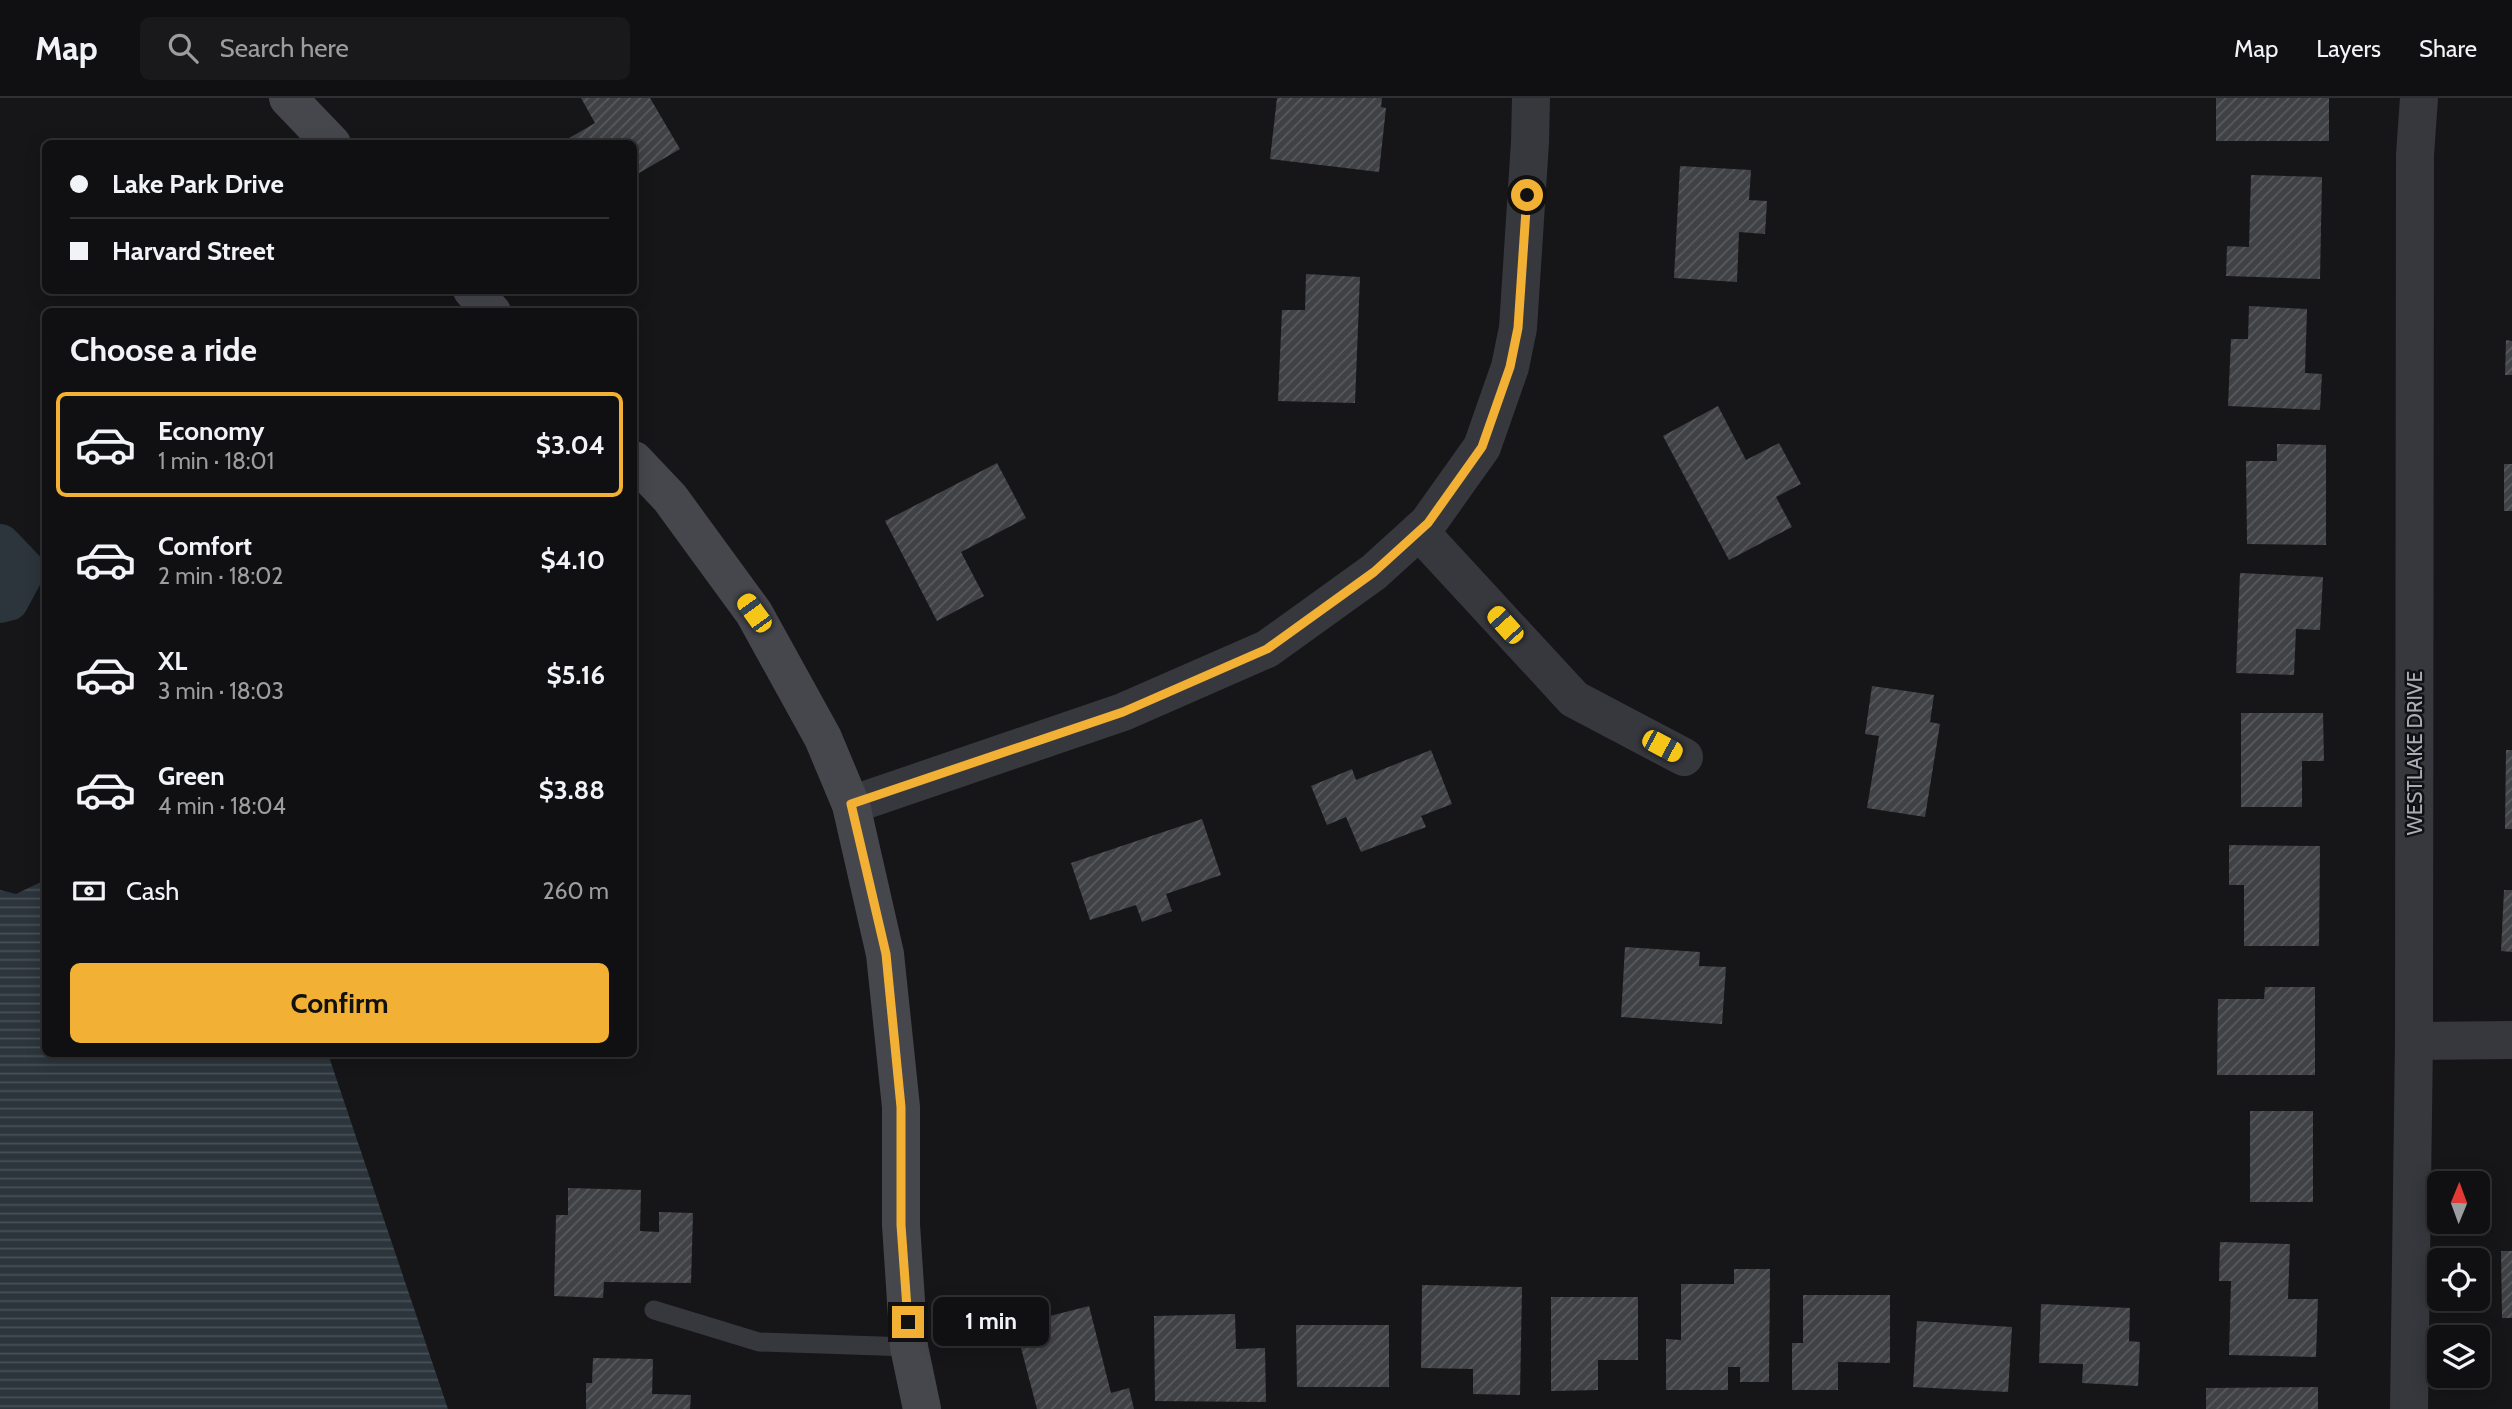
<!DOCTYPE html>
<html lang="en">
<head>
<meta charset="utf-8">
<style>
  :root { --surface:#101012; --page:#19191b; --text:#f1f3f6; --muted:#9c9d9f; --line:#303032; --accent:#f2b134 }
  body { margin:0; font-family:Cabin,sans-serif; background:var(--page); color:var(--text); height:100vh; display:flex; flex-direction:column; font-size:26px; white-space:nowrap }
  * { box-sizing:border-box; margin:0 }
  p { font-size:23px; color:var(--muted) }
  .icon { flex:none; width:38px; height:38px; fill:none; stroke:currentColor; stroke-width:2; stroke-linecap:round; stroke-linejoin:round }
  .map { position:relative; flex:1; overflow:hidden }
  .drawer { position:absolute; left:42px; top:210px; width:595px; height:749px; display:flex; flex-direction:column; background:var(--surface); border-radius:10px; box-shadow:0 4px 18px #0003,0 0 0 2px var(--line) }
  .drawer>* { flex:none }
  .hud { position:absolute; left:42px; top:42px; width:595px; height:154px; border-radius:10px; box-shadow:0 4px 18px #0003,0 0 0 2px var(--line); display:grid; align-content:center; height:154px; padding:0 28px; background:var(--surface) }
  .needle { width:46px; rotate:1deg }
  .buttons { position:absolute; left:2427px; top:1073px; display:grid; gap:14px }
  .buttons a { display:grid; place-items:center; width:63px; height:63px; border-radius:10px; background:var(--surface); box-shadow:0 4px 18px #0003,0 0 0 2px var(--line); font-size:35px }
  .end { position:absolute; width:32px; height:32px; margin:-16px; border:9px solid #f2b134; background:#111; box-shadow:0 0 0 4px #111 }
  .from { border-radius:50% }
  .bubble { position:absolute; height:49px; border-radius:10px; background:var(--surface); box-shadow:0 4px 18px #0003,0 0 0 2px var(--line); font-size:23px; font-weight:700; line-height:49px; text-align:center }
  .car { position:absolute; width:21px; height:42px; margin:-21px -10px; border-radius:9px; box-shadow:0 0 5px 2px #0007; background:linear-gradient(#f5c518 24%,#345 0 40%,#f5c518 0 76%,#345 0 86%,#f5c518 0) }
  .hud b { display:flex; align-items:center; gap:24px; height:66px; font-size:26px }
  .hud b+b { border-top:2px solid var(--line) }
  .hud i { width:18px; height:18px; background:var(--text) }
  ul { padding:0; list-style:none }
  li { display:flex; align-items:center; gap:21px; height:105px; margin:0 14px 10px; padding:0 14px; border:4px solid transparent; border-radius:10px }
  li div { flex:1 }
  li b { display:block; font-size:26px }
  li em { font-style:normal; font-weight:700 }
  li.on { border-color:var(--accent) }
  li>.icon { width:63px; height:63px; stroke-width:1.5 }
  h2 { padding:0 28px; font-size:32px; line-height:84px }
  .pay { display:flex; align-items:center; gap:18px; height:77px; padding:0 28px; font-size:26px }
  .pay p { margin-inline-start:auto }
  .action { display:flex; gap:14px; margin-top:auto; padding:14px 28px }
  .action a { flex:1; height:80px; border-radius:10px; background:var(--accent); color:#111; font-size:28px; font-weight:700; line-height:80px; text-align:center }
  header { display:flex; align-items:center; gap:42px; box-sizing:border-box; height:98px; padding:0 35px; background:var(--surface); border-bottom:2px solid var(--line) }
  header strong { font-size:33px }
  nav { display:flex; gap:38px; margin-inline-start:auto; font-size:24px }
  .search { width:490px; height:63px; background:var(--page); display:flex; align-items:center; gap:18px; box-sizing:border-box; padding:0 24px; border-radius:10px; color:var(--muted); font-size:26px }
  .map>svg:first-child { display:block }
</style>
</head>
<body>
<header>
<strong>Map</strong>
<div class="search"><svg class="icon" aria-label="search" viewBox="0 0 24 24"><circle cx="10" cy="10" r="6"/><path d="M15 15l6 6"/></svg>Search here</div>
<nav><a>Map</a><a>Layers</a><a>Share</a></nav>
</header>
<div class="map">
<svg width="2512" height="1311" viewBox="0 0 2512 1311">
  <defs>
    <pattern id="water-rules" width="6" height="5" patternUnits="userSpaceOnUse" patternTransform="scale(1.75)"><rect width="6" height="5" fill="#2c353c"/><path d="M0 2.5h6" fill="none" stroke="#485056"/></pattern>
    <pattern id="building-hatch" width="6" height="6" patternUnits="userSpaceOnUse" patternTransform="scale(1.75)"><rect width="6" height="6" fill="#404145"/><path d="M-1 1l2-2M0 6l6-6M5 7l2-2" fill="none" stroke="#595a5e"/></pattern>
  </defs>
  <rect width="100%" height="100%" fill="#161618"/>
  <!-- water -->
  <path fill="url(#water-rules)" d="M45,782L46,956H328L448,1311H0V792L16,796Z"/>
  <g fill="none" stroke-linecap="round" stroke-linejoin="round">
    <!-- canal -->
    <path stroke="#2c353c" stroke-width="42" d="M0,447L24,472L8,502L0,504"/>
  </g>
  <!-- building -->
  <g fill="url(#building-hatch)">
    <path d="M581,0H650L680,51L634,78V46H559L595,25Z"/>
    <path d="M1277,0H1382L1381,9L1386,10L1379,74L1270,61Z"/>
    <rect x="2216" y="0" width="113" height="43"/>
    <path d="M1680,68L1751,72L1749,102L1767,103L1765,136L1739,134L1737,184L1674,180Z"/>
    <path d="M2251,77L2322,79L2320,181L2226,178L2227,148L2249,149Z"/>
    <path d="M1306,176L1360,179L1355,305L1278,303L1282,212H1305Z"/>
    <path d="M2249,208L2307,211L2305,275L2322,276L2320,312L2228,308L2231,241H2248Z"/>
    <path d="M2506,242L2512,243V277H2505Z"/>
    <path d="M1718,308L1746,362L1779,345L1801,386L1776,399L1792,429L1729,462L1663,338Z"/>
    <path d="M2277,346L2326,347V447L2247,446L2246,363H2277Z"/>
    <path d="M997,365L1026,420L961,454L984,498L937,523L885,423Z"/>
    <rect x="2504" y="366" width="8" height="47"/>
    <path d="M2240,475L2323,479L2320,532L2296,531L2294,577L2236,575Z"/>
    <path d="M1872,588L1934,597L1930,624L1940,626L1925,719L1867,710L1879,638L1865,636Z"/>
    <path d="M2241,615H2323L2324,663H2302V709H2241Z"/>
    <path d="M1431,652L1452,706L1421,718L1426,729L1361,754L1346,719L1327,727L1311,688L1352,671L1356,682Z"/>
    <path d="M2506,652H2512V731H2505Z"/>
    <path d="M1202,721L1221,777L1166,796L1172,813L1142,824L1136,807L1090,822L1071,765Z"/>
    <path d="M2229,747L2320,748L2319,848H2244V787H2229Z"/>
    <path d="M2504,792H2512V854L2501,853Z"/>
    <path d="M1625,849L1700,854L1699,868L1726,869L1722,926L1621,919Z"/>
    <path d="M2265,889H2315V977H2217L2218,901H2264Z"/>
    <rect x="2250" y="1013" width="63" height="91"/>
    <path d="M568,1090L641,1092L640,1133L659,1134V1114L693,1115L691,1185L604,1184L603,1200L554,1198L556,1117H568Z"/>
    <path d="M2220,1144L2290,1146L2288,1201H2318L2316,1259L2229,1257L2231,1183H2219Z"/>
    <path d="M2501,1153H2512V1220H2502Z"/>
    <path d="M1734,1171H1770L1769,1284H1740V1269H1728V1292H1666V1241L1681,1242V1186H1734Z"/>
    <path d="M1422,1187L1522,1189L1520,1297L1473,1296V1271L1421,1270Z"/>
    <path d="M1803,1197H1890V1265L1838,1264V1292H1792V1245H1803Z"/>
    <path d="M1551,1199H1638V1262H1598V1292L1551,1293Z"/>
    <path d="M2041,1206L2130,1210L2129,1243L2140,1244L2138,1288L2082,1285L2083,1266L2039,1265Z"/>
    <path d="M1089,1208L1111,1295L1129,1290L1134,1311H1037L1015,1227Z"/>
    <path d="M1235,1216L1236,1251L1265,1250L1266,1304L1155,1303L1154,1218Z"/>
    <path d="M1917,1223L2012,1229L2008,1294L1913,1289Z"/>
    <path d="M1296,1227H1389V1289H1297Z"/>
    <path d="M593,1260L653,1261L652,1296L691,1297L690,1311H586V1285H592Z"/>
    <path d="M2318,1289V1311H2206V1290Z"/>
  </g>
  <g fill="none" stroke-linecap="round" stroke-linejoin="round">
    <!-- lane -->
    <path stroke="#37383d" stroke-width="19" d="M654,1212L759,1244L909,1249"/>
    <!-- street -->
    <g stroke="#37383d" stroke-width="38">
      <path d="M1419,433L1574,601L1684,659"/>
      <path d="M851,707L1123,614L1267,551L1374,474L1428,425L1482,349L1510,269L1518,230L1530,44L1531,0"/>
      <path d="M2414,943L2512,942"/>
      <path d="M2409,1311L2414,943L2415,57L2419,0"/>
    </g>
    <!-- secondary -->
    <g stroke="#45474d" stroke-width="38">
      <path d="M288,0L332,46"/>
      <path d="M472,192L492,214"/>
      <path d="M634,362L670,400L754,515L823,640L851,707L885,856L901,1009V1127L909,1249L922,1311"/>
    </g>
  </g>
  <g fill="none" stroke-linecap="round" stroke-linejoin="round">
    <!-- route -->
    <path stroke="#f2b134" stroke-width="9" d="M908,1224L901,1127V1009L886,856L851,706L1123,614L1267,551L1374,474L1428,425L1482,349L1510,269L1518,230L1527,97"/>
  </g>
  <g text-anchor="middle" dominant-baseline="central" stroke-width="5" stroke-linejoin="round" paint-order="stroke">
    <!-- street labels -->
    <g font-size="21" fill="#a8adb8" stroke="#111113">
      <text transform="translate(2414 655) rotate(-90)">WESTLAKE DRIVE</text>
    </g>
  </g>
</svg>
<div class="buttons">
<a><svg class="needle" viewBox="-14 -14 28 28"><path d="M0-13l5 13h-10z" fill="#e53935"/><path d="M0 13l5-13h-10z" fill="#9c9d9f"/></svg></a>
<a><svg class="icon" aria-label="locate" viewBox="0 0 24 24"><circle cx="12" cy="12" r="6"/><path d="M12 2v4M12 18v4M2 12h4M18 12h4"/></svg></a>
<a><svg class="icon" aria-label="layers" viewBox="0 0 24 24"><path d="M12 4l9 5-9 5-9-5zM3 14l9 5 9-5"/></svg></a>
</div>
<i class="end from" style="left:1527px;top:97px"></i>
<i class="end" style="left:908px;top:1224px"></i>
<div class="bubble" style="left:933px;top:1199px;width:116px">1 min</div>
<i class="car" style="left:754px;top:515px;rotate:324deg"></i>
<i class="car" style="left:1505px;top:527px;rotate:318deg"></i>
<i class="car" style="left:1662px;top:648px;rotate:118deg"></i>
<div class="hud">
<b><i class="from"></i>Lake Park Drive</b>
<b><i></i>Harvard Street</b>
</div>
<section class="drawer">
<h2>Choose a ride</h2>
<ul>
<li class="on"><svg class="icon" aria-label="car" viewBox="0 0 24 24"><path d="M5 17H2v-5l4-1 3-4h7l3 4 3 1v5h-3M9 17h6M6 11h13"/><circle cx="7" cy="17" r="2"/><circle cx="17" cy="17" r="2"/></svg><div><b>Economy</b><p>1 min · 18:01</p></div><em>$3.04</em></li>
<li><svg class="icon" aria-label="car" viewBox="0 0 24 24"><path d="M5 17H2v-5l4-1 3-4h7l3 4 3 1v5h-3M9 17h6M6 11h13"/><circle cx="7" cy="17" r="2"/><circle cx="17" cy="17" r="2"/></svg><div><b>Comfort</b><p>2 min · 18:02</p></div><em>$4.10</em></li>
<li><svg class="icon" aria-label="car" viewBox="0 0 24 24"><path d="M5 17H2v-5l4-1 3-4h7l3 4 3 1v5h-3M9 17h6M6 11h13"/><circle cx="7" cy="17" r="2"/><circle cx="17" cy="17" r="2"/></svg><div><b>XL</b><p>3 min · 18:03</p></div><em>$5.16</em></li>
<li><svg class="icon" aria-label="car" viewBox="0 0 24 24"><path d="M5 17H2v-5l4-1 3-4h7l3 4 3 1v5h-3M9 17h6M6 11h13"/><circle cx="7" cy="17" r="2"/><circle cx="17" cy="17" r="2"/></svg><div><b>Green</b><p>4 min · 18:04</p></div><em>$3.88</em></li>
</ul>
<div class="pay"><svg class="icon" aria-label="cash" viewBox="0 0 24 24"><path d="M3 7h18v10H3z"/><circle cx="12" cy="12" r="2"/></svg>Cash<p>260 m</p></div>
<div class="action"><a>Confirm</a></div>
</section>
</div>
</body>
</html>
